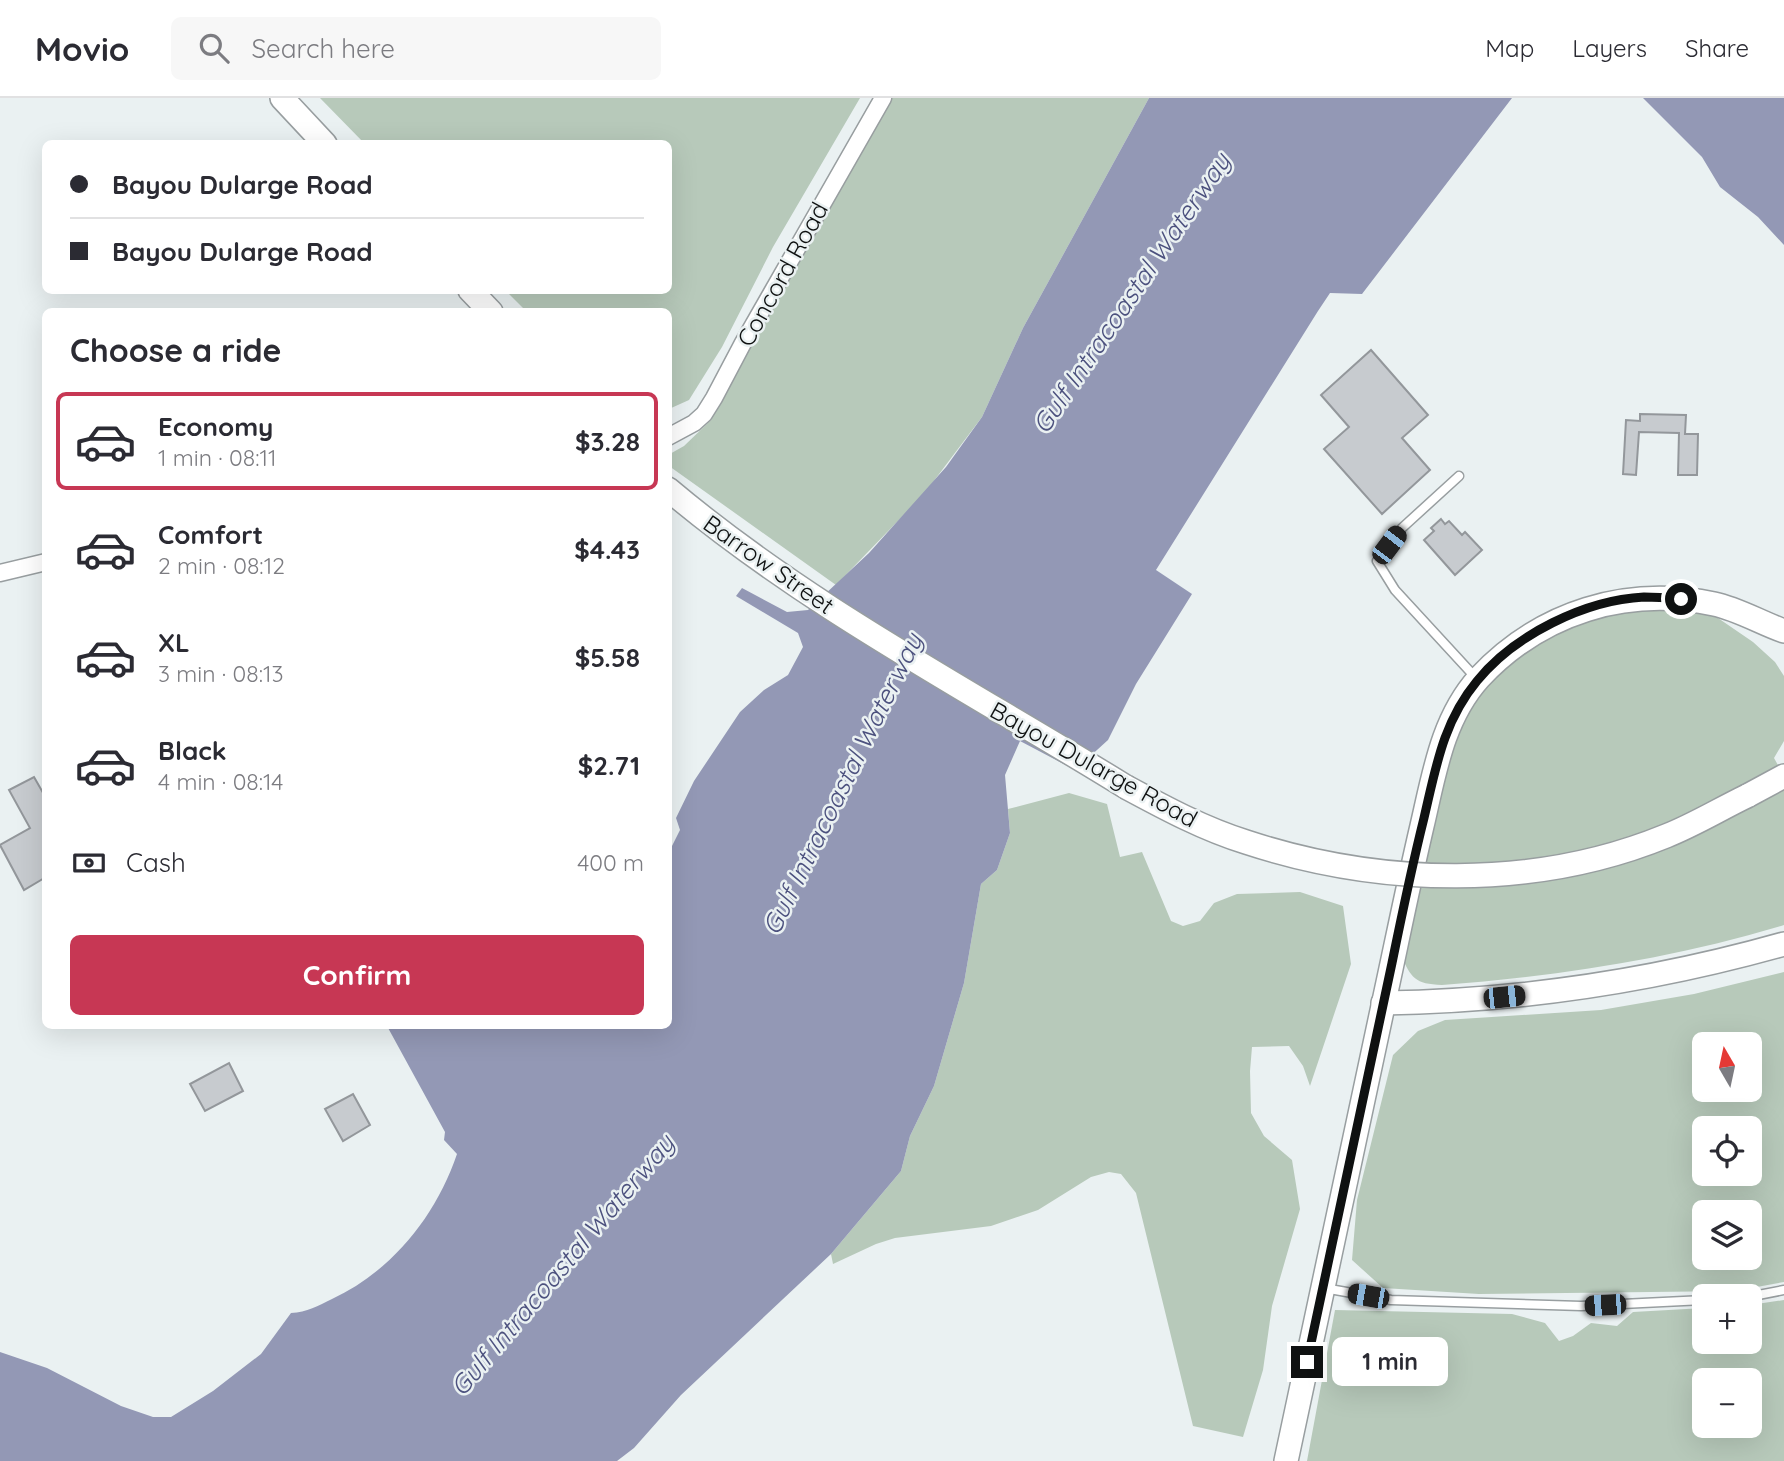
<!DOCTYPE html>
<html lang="en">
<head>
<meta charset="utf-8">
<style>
  :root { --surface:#fff; --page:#f7f7f7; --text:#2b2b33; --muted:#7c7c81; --line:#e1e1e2; --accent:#c73754 }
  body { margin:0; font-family:Quicksand,sans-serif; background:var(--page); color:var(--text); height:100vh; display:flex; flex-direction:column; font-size:26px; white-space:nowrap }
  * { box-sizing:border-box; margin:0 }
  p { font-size:23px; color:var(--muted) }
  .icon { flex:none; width:38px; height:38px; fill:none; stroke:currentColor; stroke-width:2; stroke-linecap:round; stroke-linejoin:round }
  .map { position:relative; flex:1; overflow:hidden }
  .drawer { position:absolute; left:42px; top:210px; width:630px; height:721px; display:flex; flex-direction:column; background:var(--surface); border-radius:10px; box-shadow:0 7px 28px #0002 }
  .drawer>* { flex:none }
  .banner { position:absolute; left:42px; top:42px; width:630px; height:154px; border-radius:10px; box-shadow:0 7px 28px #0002; display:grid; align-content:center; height:154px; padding:0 28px; background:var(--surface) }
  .needle { width:46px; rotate:351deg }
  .controls { position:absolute; left:1692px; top:934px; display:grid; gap:14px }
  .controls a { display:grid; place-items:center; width:70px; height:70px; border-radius:10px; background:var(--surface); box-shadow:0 7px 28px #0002; font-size:35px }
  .end { position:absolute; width:32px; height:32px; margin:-16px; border:9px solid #0f1111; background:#fff; box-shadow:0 0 0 4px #fff }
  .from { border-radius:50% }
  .bubble { position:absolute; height:49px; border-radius:10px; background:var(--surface); box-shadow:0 7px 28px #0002; font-size:23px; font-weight:800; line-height:49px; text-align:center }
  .car { position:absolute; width:21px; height:42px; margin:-21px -10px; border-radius:9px; box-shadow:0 0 5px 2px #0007; background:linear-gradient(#222 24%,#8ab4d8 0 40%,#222 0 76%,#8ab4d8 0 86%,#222 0) }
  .banner b { display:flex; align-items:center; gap:24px; height:66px; font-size:26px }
  .banner b+b { border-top:2px solid var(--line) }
  .banner i { width:18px; height:18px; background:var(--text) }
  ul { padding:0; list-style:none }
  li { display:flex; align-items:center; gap:21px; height:98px; margin:0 14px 10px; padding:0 14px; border:4px solid transparent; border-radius:10px }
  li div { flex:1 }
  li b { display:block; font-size:26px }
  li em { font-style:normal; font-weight:800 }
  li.selected { border-color:var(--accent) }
  li>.icon { width:63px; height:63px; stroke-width:1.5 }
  h2 { padding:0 28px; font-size:32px; line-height:84px }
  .pay { display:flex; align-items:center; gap:18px; height:77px; padding:0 28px; font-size:26px }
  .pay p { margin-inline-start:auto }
  .button { display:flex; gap:14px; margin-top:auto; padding:14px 28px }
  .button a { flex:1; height:80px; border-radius:10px; background:var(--accent); color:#fff; font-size:28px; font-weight:800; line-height:80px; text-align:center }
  header { display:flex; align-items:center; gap:42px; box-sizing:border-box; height:98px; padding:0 35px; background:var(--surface); border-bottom:2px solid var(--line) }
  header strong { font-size:33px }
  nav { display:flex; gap:38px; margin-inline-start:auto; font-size:24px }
  .search { width:490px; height:63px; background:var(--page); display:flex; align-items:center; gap:18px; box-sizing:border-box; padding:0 24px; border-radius:10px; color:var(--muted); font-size:26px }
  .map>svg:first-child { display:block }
</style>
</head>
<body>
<header>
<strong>Movio</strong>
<div class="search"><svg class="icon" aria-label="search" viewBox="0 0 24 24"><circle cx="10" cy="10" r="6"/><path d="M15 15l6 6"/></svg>Search here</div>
<nav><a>Map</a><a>Layers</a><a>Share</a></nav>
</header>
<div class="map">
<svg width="1784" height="1363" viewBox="0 0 1784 1363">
  <rect width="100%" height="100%" fill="#eaf1f2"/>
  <!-- green -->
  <g fill="#b7c9ba" fill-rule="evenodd">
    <path d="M320,0H860L773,149L722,249L689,302L669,311L668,214L526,213L506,193L668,192V46L364,45Z"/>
    <path d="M892,0H1149L1023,230L982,319L924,396L836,487L669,368L668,357L684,348L711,322L774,202Z"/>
    <path d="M1644,511L1679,513L1715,518L1753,544L1775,564L1784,578V643L1774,660L1784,678V827C1672,861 1558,878 1442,887C1415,886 1411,880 1401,857L1435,688L1471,603L1494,576L1539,541L1593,518Z"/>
    <path d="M1069,695L1107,706L1120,759L1142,754L1171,823L1183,828L1200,823L1214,805L1237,796L1300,794L1343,808L1351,866L1310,988L1303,968L1289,948L1252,949L1250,973L1251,1015L1264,1038L1292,1062L1300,1111L1272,1208L1263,1272L1243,1339L1193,1328L1136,1095L1121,1076L1109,1074L1091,1079L1038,1112L991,1128L895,1140L876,1146L833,1166L831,1156L901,1073L910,1038L934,988L964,885L981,786L997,772L1010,735L1008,711Z"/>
    <path d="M1784,874V1184L1735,1193L1479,1196L1383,1190L1352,1162L1357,1102L1393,957L1418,933L1445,922L1601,912L1694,896ZM1704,947H1750V992H1704ZM1704,1031H1750V1076H1704ZM1704,1115H1750V1160H1704Z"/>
    <path d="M1784,1202V1363H1307L1335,1212L1512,1216L1545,1225L1559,1243L1573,1238L1591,1225L1617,1228L1633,1214L1704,1210V1244H1750V1207ZM1704,1283H1750V1328H1704Z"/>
  </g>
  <!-- water -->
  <g fill="#9398b5">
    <path d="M1149,0H1512L1362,196L1330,195L1318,213L1156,472L1192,496L1136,586L1108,642L1075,672L1020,643L1005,677L1010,735L997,772L981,786L964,885L934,988L910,1038L901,1073L831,1156L681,1297L634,1350L617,1363H0V1254L47,1270L121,1308L153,1319H171L213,1293L261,1256L291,1215C307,1214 318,1208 332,1201C392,1173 436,1118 457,1056L444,1042L445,1034L387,928H668V756L680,732L676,720L694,683L740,614L764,592L788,577L803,549L798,535L736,498L742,490L787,514L808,512L869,455L946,369L982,319L1023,230Z"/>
    <path d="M1643,0H1784V147L1758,119L1720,89L1702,59Z"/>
  </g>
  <!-- building -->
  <g fill="#c7cbcf" stroke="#93979b" stroke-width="2">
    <path d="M1371,252L1428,317L1402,340L1430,372L1382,416L1324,351L1349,329L1321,297Z"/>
    <path d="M1640,316L1686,317L1685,336H1698L1697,377H1678L1679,335L1639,334L1636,377L1623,376L1626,322L1640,323Z"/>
    <path d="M1441,421L1445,426L1449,423L1462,437L1465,434L1482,452L1455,477L1424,442L1434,433L1431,430Z"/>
    <path d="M34,679L46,700V779L24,792L0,747L30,730L9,692Z"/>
    <path d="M229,965L243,993L205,1013L190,986Z"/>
    <path d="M353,996L370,1027L343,1043L325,1011Z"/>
  </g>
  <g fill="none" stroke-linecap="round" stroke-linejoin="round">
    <defs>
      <g id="lane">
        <path d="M1459,378L1402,430L1377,463L1395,492L1476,580"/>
        <path d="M1324,1190L1391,1202L1581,1208L1704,1202"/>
        <path d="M1748,1199L1784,1192"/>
      </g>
      <g id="street">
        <path d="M668,339L694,325L704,316L714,300L743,245L883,0"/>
        <path d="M0,475L46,464"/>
      </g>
      <g id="secondary">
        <path d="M282,0L325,46"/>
        <path d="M470,192L491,214"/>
        <path d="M668,391C808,509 971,593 1126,689"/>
        <path d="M1747,698L1784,678"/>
        <path d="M1383,905C1520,903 1653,883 1784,846"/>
        <path d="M1286,1363C1318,1211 1351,1060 1383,908C1396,848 1408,788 1422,728C1434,677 1442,621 1479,580C1541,514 1626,488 1714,506C1738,511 1761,525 1784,533"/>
      </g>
    </defs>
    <!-- lane casing -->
    <use href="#lane" stroke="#989ea0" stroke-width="11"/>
    <!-- street casing -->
    <use href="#street" stroke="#989ea0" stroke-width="19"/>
    <!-- secondary casing -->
    <use href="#secondary" stroke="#989ea0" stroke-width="26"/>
    <!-- lane -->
    <use href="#lane" stroke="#fff" stroke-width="8"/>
    <!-- street -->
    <use href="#street" stroke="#fff" stroke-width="16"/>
    <!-- secondary -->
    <use href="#secondary" stroke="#fff" stroke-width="23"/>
    <defs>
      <path id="secondary-bridge" d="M1126,689C1165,710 1204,731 1246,744C1380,788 1534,792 1666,738C1694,727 1720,711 1747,698"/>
    </defs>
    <!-- secondary-bridge casing -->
    <use href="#secondary-bridge" stroke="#989ea0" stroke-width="26" stroke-linecap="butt"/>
    <!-- secondary-bridge -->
    <use href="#secondary-bridge" stroke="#fff" stroke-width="23"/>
  </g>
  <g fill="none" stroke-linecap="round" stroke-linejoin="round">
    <!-- route -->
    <path stroke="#0f1111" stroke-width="9" d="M1307,1264C1336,1131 1364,998 1392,865C1402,816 1412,768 1424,720C1436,669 1443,624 1477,583C1514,537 1585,502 1644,499C1656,499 1669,500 1681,501"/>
  </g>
  <g text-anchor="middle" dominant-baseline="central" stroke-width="5" stroke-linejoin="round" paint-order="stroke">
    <!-- street labels -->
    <g font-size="24" fill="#0f1111" stroke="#eaf1f2">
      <text transform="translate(782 176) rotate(-61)">Concord Road</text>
      <text transform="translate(769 466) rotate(35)">Barrow Street</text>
      <text transform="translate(1094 666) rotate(29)">Bayou Dularge Road</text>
    </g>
    <!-- water labels -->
    <g font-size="26" font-style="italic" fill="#4c517e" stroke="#eaf1f2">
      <text transform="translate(1131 195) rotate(-56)">Gulf Intracoastal Waterway</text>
      <text transform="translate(842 686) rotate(-64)">Gulf Intracoastal Waterway</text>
      <text transform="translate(562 1167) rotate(-50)">Gulf Intracoastal Waterway</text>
    </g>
  </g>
</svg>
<div class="controls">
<a><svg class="needle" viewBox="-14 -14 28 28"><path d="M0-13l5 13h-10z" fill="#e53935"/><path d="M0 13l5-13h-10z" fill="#7c7c81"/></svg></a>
<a><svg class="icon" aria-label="locate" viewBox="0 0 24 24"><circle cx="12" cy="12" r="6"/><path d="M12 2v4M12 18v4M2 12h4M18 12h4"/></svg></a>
<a><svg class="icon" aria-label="layers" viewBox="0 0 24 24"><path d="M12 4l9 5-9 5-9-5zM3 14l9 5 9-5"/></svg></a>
<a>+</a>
<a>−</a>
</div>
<i class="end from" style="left:1681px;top:501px"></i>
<i class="end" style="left:1307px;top:1264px"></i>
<div class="bubble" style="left:1332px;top:1239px;width:116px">1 min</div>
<i class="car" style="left:1389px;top:447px;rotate:37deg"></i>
<i class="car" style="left:1504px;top:899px;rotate:84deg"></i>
<i class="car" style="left:1368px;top:1198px;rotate:280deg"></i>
<i class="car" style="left:1605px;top:1207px;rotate:267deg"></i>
<div class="banner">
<b><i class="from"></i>Bayou Dularge Road</b>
<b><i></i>Bayou Dularge Road</b>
</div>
<section class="drawer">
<h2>Choose a ride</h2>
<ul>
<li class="selected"><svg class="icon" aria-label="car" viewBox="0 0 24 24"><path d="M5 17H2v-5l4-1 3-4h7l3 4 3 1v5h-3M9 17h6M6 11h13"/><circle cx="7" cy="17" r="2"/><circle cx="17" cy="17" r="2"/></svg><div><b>Economy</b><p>1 min · 08:11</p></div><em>$3.28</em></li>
<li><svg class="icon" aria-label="car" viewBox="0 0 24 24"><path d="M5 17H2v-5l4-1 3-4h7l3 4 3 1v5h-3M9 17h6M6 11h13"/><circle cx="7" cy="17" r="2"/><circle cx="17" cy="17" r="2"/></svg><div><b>Comfort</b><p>2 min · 08:12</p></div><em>$4.43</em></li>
<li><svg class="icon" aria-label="car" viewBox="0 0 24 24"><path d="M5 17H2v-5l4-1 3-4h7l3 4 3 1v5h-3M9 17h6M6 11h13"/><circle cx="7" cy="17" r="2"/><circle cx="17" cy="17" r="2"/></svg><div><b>XL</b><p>3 min · 08:13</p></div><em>$5.58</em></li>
<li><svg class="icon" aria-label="car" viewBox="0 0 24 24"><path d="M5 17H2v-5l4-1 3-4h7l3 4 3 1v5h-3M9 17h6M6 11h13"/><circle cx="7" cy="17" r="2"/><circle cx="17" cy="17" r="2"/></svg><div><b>Black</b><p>4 min · 08:14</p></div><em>$2.71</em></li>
</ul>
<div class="pay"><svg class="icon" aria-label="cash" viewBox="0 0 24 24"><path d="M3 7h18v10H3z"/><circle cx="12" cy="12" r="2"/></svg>Cash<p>400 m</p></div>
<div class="button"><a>Confirm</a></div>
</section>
</div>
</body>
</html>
